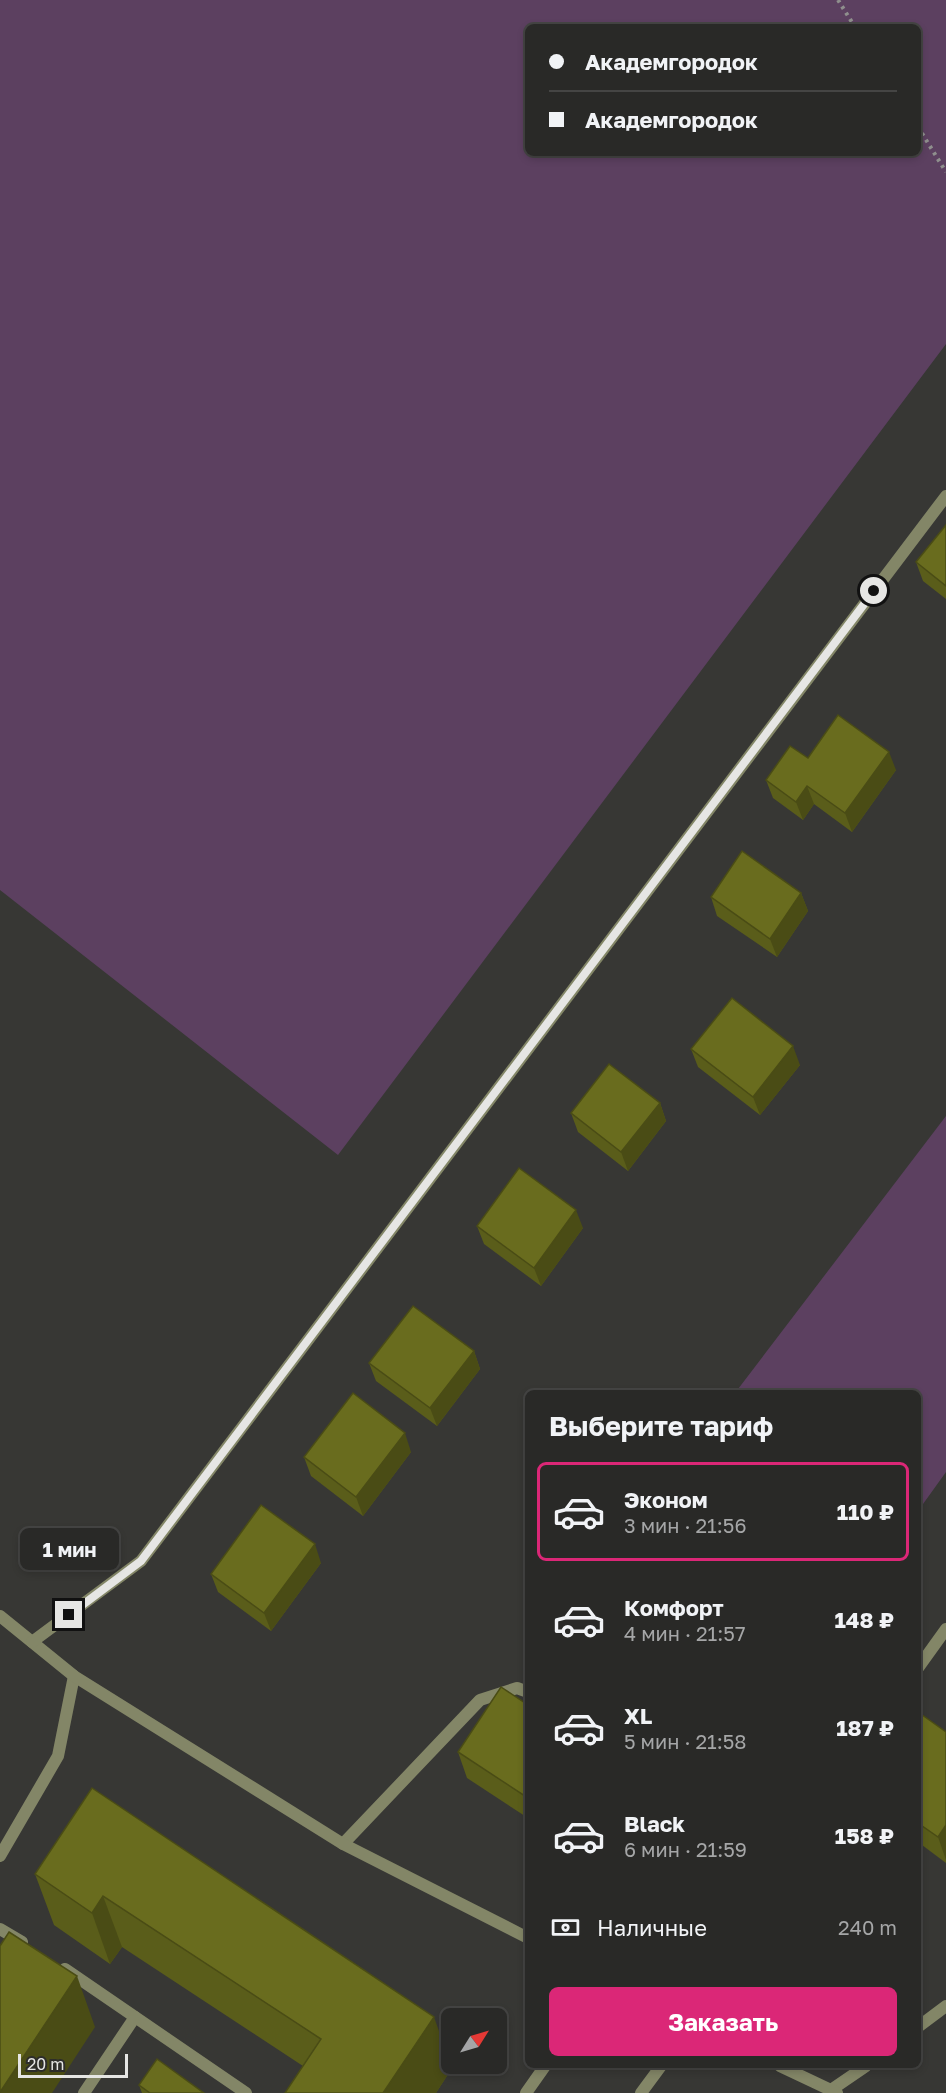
<!DOCTYPE html>
<html lang="ru">
<head>
<meta charset="utf-8">
<style>
  :root { --surface:#292927; --page:#31312f; --text:#f1f3f6; --muted:#a5a6a7; --line:#454544; --accent:#db2777 }
  body { margin:0; font-family:"Golos Text",sans-serif; background:var(--page); color:var(--text); height:100vh; display:flex; flex-direction:column; font-size:22px; white-space:nowrap }
  * { box-sizing:border-box; margin:0 }
  p { font-size:20px; color:var(--muted) }
  .icon { flex:none; width:33px; height:33px; fill:none; stroke:currentColor; stroke-width:2; stroke-linecap:round; stroke-linejoin:round }
  .map { position:relative; flex:1; overflow:hidden }
  .side { position:absolute; left:525px; top:1390px; width:396px; height:678px; display:flex; flex-direction:column; background:var(--surface); border-radius:9px; box-shadow:0 3px 9px #0003,0 0 0 2px var(--line) }
  .side>* { flex:none }
  .guide { position:absolute; left:525px; top:24px; width:396px; height:132px; border-radius:9px; box-shadow:0 3px 9px #0003,0 0 0 2px var(--line); display:grid; align-content:center; height:132px; padding:0 24px; background:var(--surface) }
  .needle { width:39px; rotate:53deg }
  .controls { position:absolute; left:441px; top:2008px; display:grid; gap:12px }
  .controls a { display:grid; place-items:center; width:66px; height:66px; border-radius:9px; background:var(--surface); box-shadow:0 3px 9px #0003,0 0 0 2px var(--line); font-size:30px }
  .scale { position:absolute; left:18px; bottom:15px; width:110px; box-sizing:border-box; padding-left:6px; border:3px solid #e6e6e4; border-top:0; font-size:16px; line-height:21px; white-space:nowrap; color:#e6e6e4; -webkit-text-stroke:4px #2d2d2a; paint-order:stroke }
  .end { position:absolute; width:27px; height:27px; margin:-14px; border:8px solid #e6e6e4; background:#111; box-shadow:0 0 0 3px #111 }
  .from { border-radius:50% }
  .bubble { position:absolute; height:42px; border-radius:9px; background:var(--surface); box-shadow:0 3px 9px #0003,0 0 0 2px var(--line); font-size:20px; font-weight:700; line-height:42px; text-align:center }
  .guide b { display:flex; align-items:center; gap:21px; height:57px; font-size:22px }
  .guide b+b { border-top:2px solid var(--line) }
  .guide i { width:15px; height:15px; background:var(--text) }
  ul { padding:0; list-style:none }
  li { display:flex; align-items:center; gap:18px; height:99px; margin:0 12px 9px; padding:0 12px; border:3px solid transparent; border-radius:9px }
  li div { flex:1 }
  li b { display:block; font-size:22px }
  li em { font-style:normal; font-weight:700 }
  li.selected { border-color:var(--accent) }
  li>.icon { width:54px; height:54px; stroke-width:1.5 }
  h2 { padding:0 24px; font-size:27px; line-height:72px }
  .pay { display:flex; align-items:center; gap:15px; height:66px; padding:0 24px; font-size:22px }
  .pay p { margin-inline-start:auto }
  .button { display:flex; gap:12px; margin-top:auto; padding:12px 24px }
  .button a { flex:1; height:69px; border-radius:9px; background:var(--accent); color:#fff; font-size:24px; font-weight:700; line-height:69px; text-align:center }
  .map>svg:first-child { display:block }
</style>
</head>
<body>
<div class="map">
<svg width="946" height="2093" viewBox="0 0 946 2093">
  <rect width="100%" height="100%" fill="#373734"/>
  <!-- green -->
  <g fill="#5c4060" fill-rule="evenodd">
    <path d="M0,0H946V344L338,1155L0,890ZM528,27H918V153H528Z"/>
    <path d="M946,1116V1472L918,1511V1394L735,1393Z"/>
  </g>
  <g fill="none" stroke-linecap="round" stroke-linejoin="round">
    <!-- path -->
    <g stroke="#8f8f8d" stroke-width="4" stroke-dasharray="3 4.5" stroke-linecap="butt">
      <path d="M838,0L855,27"/>
      <path d="M918,127L946,172"/>
    </g>
    <!-- lane -->
    <g stroke="#838667" stroke-width="12">
      <path d="M918,1668L946,1629"/>
      <path d="M343,1844L480,1700L517,1688L528,1692"/>
      <path d="M0,1856L58,1756L74,1676"/>
      <path d="M0,1929L22,1942"/>
      <path d="M65,1969L246,2093"/>
      <path d="M918,2027L946,2006"/>
      <path d="M831,2090L866,2066"/>
      <path d="M84,2093L135,2017"/>
      <path d="M526,2093L545,2066"/>
      <path d="M641,2093L661,2066"/>
    </g>
    <!-- street -->
    <g stroke="#838667" stroke-width="12">
      <path d="M0,1616L74,1676L343,1844L528,1938"/>
      <path d="M32,1642L141,1561L946,496"/>
      <path d="M780,2066L837,2093"/>
    </g>
  </g>
  <!-- wall -->
  <g fill="#5a5d1a">
    <path d="M946,525V599L923,581L916,562Z"/>
    <path d="M808,758L896,770L852,832L814,804L803,820L773,798L766,780Z"/>
    <path d="M801,893L808,911L777,957L717,916L711,897Z"/>
    <path d="M691,1049L800,1065L760,1115L698,1067Z"/>
    <path d="M660,1103L666,1121L628,1171L578,1132L571,1113Z"/>
    <path d="M477,1226L583,1228L541,1286L484,1244Z"/>
    <path d="M474,1351L480,1369L437,1426L376,1381L369,1363Z"/>
    <path d="M411,1452L363,1516L311,1476L304,1457Z"/>
    <path d="M321,1563L271,1631L218,1592L211,1574Z"/>
    <path d="M528,1705V1818L467,1778L458,1752Z"/>
    <path d="M918,1712L946,1732V1863L918,1842Z"/>
    <path d="M92,1788L452,2068L436,2093H285L303,2066L122,1947L110,1964L54,1925L35,1874Z"/>
    <path d="M139,2085L204,2093H142Z"/>
  </g>
  <!-- shaded-wall -->
  <g fill="#4a4c15">
    <path d="M889,752L896,770L852,832L845,813Z"/>
    <path d="M807,786L814,804L803,820L796,802Z"/>
    <path d="M801,893L808,911L777,957L770,939Z"/>
    <path d="M793,1046L800,1065L760,1115L753,1097Z"/>
    <path d="M660,1103L666,1121L628,1171L621,1152Z"/>
    <path d="M576,1210L583,1228L541,1286L534,1268Z"/>
    <path d="M474,1351L480,1369L437,1426L430,1408Z"/>
    <path d="M405,1433L411,1452L363,1516L356,1497Z"/>
    <path d="M315,1544L321,1563L271,1631L264,1613Z"/>
    <path d="M946,1825V1860L938,1837Z"/>
    <path d="M103,1896L122,1947L110,1964L92,1913Z"/>
    <path d="M77,1976L95,2027L52,2093H0Z"/>
    <path d="M434,2017L452,2068L436,2093H383Z"/>
  </g>
  <!-- building -->
  <g fill="#696c1e" stroke="#4a4c15" stroke-width="1.5">
    <path d="M946,525V586L916,562Z"/>
    <path d="M838,715L889,752L845,813L807,786L796,802L766,780L790,746L808,758Z"/>
    <path d="M742,851L801,893L770,939L711,897Z"/>
    <path d="M732,998L793,1046L753,1097L691,1049Z"/>
    <path d="M609,1064L660,1103L621,1152L571,1113Z"/>
    <path d="M519,1168L576,1210L534,1268L477,1226Z"/>
    <path d="M413,1306L474,1351L430,1408L369,1363Z"/>
    <path d="M353,1393L405,1433L356,1497L304,1457Z"/>
    <path d="M261,1505L315,1544L264,1613L211,1574Z"/>
    <path d="M501,1687L528,1705V1798L458,1752Z"/>
    <path d="M918,1712L946,1732V1825L938,1837L918,1823Z"/>
    <path d="M92,1788L434,2017L383,2093H285L321,2039L103,1896L92,1913L35,1874Z"/>
    <path d="M9,1932L77,1976L0,2092V1946Z"/>
    <path d="M157,2059L204,2093H150L139,2085Z"/>
  </g>
  <g fill="none" stroke-linecap="round" stroke-linejoin="round">
    <!-- route -->
    <path stroke="#e6e6e4" stroke-width="8" d="M69,1615L141,1561L874,591"/>
  </g>
</svg>
<div class="controls">
<a><svg class="needle" viewBox="-14 -14 28 28"><path d="M0-13l5 13h-10z" fill="#e53935"/><path d="M0 13l5-13h-10z" fill="#a5a6a7"/></svg></a>
</div>
<div class="scale">20 m</div>
<i class="end from" style="left:874px;top:591px"></i>
<i class="end" style="left:69px;top:1615px"></i>
<div class="bubble" style="left:20px;top:1528px;width:99px">1 мин</div>
<div class="guide">
<b><i class="from"></i>Академгородок</b>
<b><i></i>Академгородок</b>
</div>
<section class="side">
<h2>Выберите тариф</h2>
<ul>
<li class="selected"><svg class="icon" aria-label="car" viewBox="0 0 24 24"><path d="M5 17H2v-5l4-1 3-4h7l3 4 3 1v5h-3M9 17h6M6 11h13"/><circle cx="7" cy="17" r="2"/><circle cx="17" cy="17" r="2"/></svg><div><b>Эконом</b><p>3 мин · 21:56</p></div><em>110 ₽</em></li>
<li><svg class="icon" aria-label="car" viewBox="0 0 24 24"><path d="M5 17H2v-5l4-1 3-4h7l3 4 3 1v5h-3M9 17h6M6 11h13"/><circle cx="7" cy="17" r="2"/><circle cx="17" cy="17" r="2"/></svg><div><b>Комфорт</b><p>4 мин · 21:57</p></div><em>148 ₽</em></li>
<li><svg class="icon" aria-label="car" viewBox="0 0 24 24"><path d="M5 17H2v-5l4-1 3-4h7l3 4 3 1v5h-3M9 17h6M6 11h13"/><circle cx="7" cy="17" r="2"/><circle cx="17" cy="17" r="2"/></svg><div><b>XL</b><p>5 мин · 21:58</p></div><em>187 ₽</em></li>
<li><svg class="icon" aria-label="car" viewBox="0 0 24 24"><path d="M5 17H2v-5l4-1 3-4h7l3 4 3 1v5h-3M9 17h6M6 11h13"/><circle cx="7" cy="17" r="2"/><circle cx="17" cy="17" r="2"/></svg><div><b>Black</b><p>6 мин · 21:59</p></div><em>158 ₽</em></li>
</ul>
<div class="pay"><svg class="icon" aria-label="cash" viewBox="0 0 24 24"><path d="M3 7h18v10H3z"/><circle cx="12" cy="12" r="2"/></svg>Наличные<p>240 m</p></div>
<div class="button"><a>Заказать</a></div>
</section>
</div>
</body>
</html>
